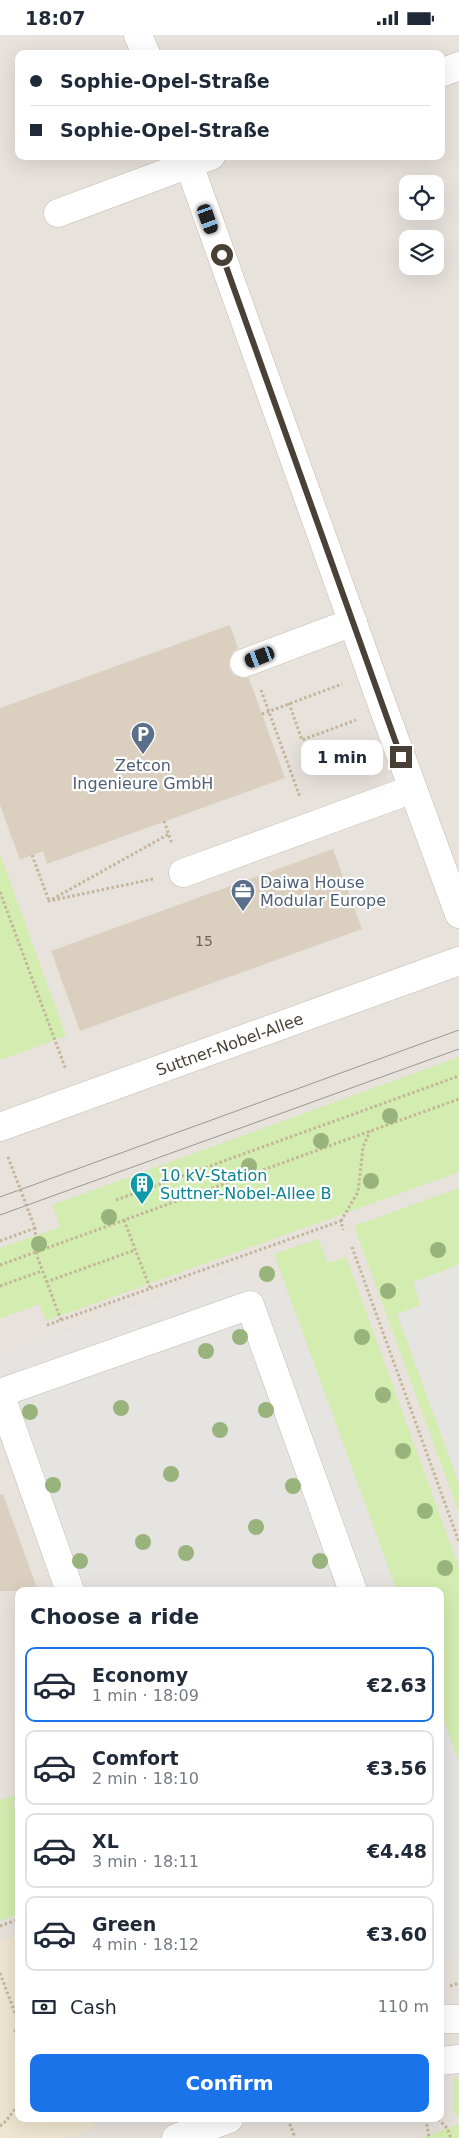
<!DOCTYPE html>
<html lang="en">
<head>
<meta charset="utf-8">
<style>
  :root { --surface:#fff; --page:#f2f2f3; --text:#1f2937; --muted:#747a83; --line:#e0e1e3; --accent:#1a73e8 }
  body { margin:0; font-family:"DejaVu Sans",sans-serif; background:var(--page); color:var(--text); height:100vh; display:flex; flex-direction:column; font-size:19px; white-space:nowrap }
  * { box-sizing:border-box; margin:0 }
  p { font-size:16px; color:var(--muted) }
  .icon { flex:none; width:28px; height:28px; fill:none; stroke:currentColor; stroke-width:2; stroke-linecap:round; stroke-linejoin:round }
  .map { position:relative; flex:1; overflow:hidden }
  .drawer { position:absolute; left:15px; top:1552px; width:429px; height:535px; display:flex; flex-direction:column; background:var(--surface); border-radius:10px; box-shadow:0 5px 20px #0002 }
  .drawer>* { flex:none }
  .top-card { position:absolute; left:15px; top:15px; width:430px; height:110px; border-radius:10px; box-shadow:0 5px 20px #0002; display:grid; align-content:center; height:110px; padding:0 15px; background:var(--surface) }
  .controls { position:absolute; left:399px; top:140px; display:grid; gap:10px }
  .controls a { display:grid; place-items:center; width:45px; height:45px; border-radius:10px; background:var(--surface); box-shadow:0 5px 20px #0002; font-size:25px }
  .end { position:absolute; width:22px; height:22px; margin:-11px; border:6px solid #494136; background:#fff; box-shadow:0 0 0 2px #fff }
  .from { border-radius:50% }
  .bubble { position:absolute; height:35px; border-radius:10px; background:var(--surface); box-shadow:0 5px 20px #0002; font-size:16px; font-weight:700; line-height:35px; text-align:center }
  .car { position:absolute; width:15px; height:30px; margin:-15px -8px; border-radius:6px; box-shadow:0 0 4px 1px #0007; background:linear-gradient(#222 24%,#8ab4d8 0 40%,#222 0 76%,#8ab4d8 0 86%,#222 0) }
  .top-card b { display:flex; align-items:center; gap:18px; height:48px; font-size:19px }
  .top-card b+b { border-top:1px solid var(--line) }
  .top-card i { width:12px; height:12px; background:var(--text) }
  ul { padding:0; list-style:none }
  li { display:flex; align-items:center; gap:15px; height:75px; margin:0 10px 8px; padding:0 5px; border:2px solid var(--line); border-radius:10px }
  li div { flex:1 }
  li b { display:block; font-size:19px }
  li em { font-style:normal; font-weight:700 }
  li.current { border-color:var(--accent) }
  li>.icon { width:45px; height:45px; stroke-width:1.5 }
  h2 { padding:0 15px; font-size:22px; line-height:60px }
  .pay { display:flex; align-items:center; gap:12px; height:55px; padding:0 15px; font-size:19px }
  .pay p { margin-inline-start:auto }
  .action { display:flex; gap:10px; margin-top:auto; padding:10px 15px }
  .action a { flex:1; height:58px; border-radius:10px; background:var(--accent); color:#fff; font-size:20px; font-weight:700; line-height:58px; text-align:center }
  .status { display:flex; justify-content:space-between; align-items:center; height:35px; padding:0 25px; background:var(--surface); direction:ltr }
  .status svg { height:14px; fill:currentColor }
  .map>svg:first-child { display:block }
</style>
</head>
<body>
<div class="status"><b>18:07</b><svg viewBox="0 0 49 12"><path d="M0 12V9h3v3zM5 12V6h3v6zM10 12V3h3v9zM15 12V0h3v12zM26 1h20v11H26zM47 4h2v5h-2z"/></svg></div>
<div class="map">
<svg width="459" height="2103" viewBox="0 0 459 2103">
  <rect width="100%" height="100%" fill="#f5f1e8"/>
  <!-- industrial -->
  <path fill="#e8e2dd" fill-rule="evenodd" d="M0,0H459V2103H0ZM19,19H441V121H19ZM408,149H435V176H408ZM408,204H435V231H408ZM19,1556H440V2084H19Z"/>
  <!-- education -->
  <path fill="#efe6d1" d="M19,1900V2084H91L95,2093L68,2103H0V1907Z"/>
  <!-- green -->
  <g fill="#d3ecaf">
    <path d="M0,819L66,1001L0,1025Z"/>
    <path d="M459,1022V1137L46,1286L39,1269L0,1284V1213L60,1192L52,1170Z"/>
    <path d="M459,1153V1230L413,1247L421,1270L397,1279L459,1448V1478L354,1191Z"/>
    <path d="M318,1204L328,1228L346,1222L459,1533V1727L440,1675V1556H397L274,1219Z"/>
    <path d="M16,1760L13,1769L19,1786V1879L0,1886V1765Z"/>
    <path d="M454,2042L459,2044V2086L453,2073Z"/>
    <path d="M459,2089V2103H421Z"/>
  </g>
  <!-- parking -->
  <g fill="#e6e4e0">
    <path d="M245,1230L254,1254L282,1244L396,1556H57L0,1399V1320Z"/>
    <path d="M459,1230V1448L397,1279L421,1270L413,1247Z"/>
    <path d="M440,1676L459,1728V1921L444,1926L440,1915Z"/>
  </g>
  <!-- building -->
  <g fill="#dbcfc0">
    <path d="M230,590L238,613L232,618L229,626V633L234,640L242,643H249L285,743L47,829L43,816L20,825L0,770V673Z"/>
    <path d="M333,814L362,894L80,996L51,916Z"/>
    <path d="M3,1459L38,1556H0V1460Z"/>
  </g>
  <g fill="none" stroke-linecap="round" stroke-linejoin="round">
    <defs>
      <g id="minor">
        <path d="M138,0L146,19"/>
        <path d="M441,38L459,31"/>
        <path d="M186,121L384,675L459,879"/>
        <path d="M58,178L211,121"/>
        <path d="M244,628L353,587"/>
        <path d="M183,838L413,754"/>
        <path id="s1" d="M0,1092L459,926"/>
        <path d="M0,1358L250,1270L353,1556"/>
        <path d="M0,1359L70,1556"/>
        <path d="M440,1984H459"/>
        <path d="M440,2026L459,2024"/>
        <path d="M176,2103L229,2084"/>
      </g>
    </defs>
    <!-- minor casing -->
    <use href="#minor" stroke="#c5bbad" stroke-width="29"/>
    <!-- path -->
    <g stroke="#c4b49a" stroke-width="3" stroke-dasharray="2.5 2.5" stroke-linecap="butt">
      <path d="M261,655L300,762"/>
      <path d="M289,668L302,705L356,685"/>
      <path d="M262,679L342,649"/>
      <path d="M164,786L172,809"/>
      <path d="M32,820L49,866"/>
      <path d="M153,844L49,866L169,799"/>
      <path d="M0,857L66,1035"/>
      <path d="M8,1122L35,1193L37,1221L61,1285"/>
      <path d="M116,1165L459,1041"/>
      <path d="M124,1185L150,1253"/>
      <path d="M341,1186L358,1157L363,1112L370,1096"/>
      <path d="M0,1206L35,1193"/>
      <path d="M352,1212L459,1507"/>
      <path d="M0,1230L459,1064"/>
      <path d="M46,1247L135,1215"/>
      <path d="M0,1251L42,1236"/>
      <path d="M47,1290L341,1186L343,1195"/>
      <path d="M0,1891L19,1884"/>
      <path d="M0,1938L18,1986L15,1996L19,2009"/>
      <path d="M450,1951L459,1948"/>
      <path d="M288,2084L295,2103"/>
      <path d="M426,2084L429,2103"/>
      <path d="M438,2084L447,2093L451,2103"/>
      <path d="M0,2091L6,2086L19,2069"/>
    </g>
    <!-- minor -->
    <use href="#minor" stroke="#fff" stroke-width="28"/>
    <!-- tram -->
    <g stroke="#989898" stroke-width="1">
      <path d="M0,1162L459,995"/>
      <path d="M0,1180L459,1014"/>
    </g>
  </g>
  <!-- trees -->
  <g fill="#98b37c">
    <circle cx="390" cy="1081" r="8"/>
    <circle cx="321" cy="1106" r="8"/>
    <circle cx="249" cy="1131" r="8"/>
    <circle cx="371" cy="1146" r="8"/>
    <circle cx="109" cy="1182" r="8"/>
    <circle cx="39" cy="1209" r="8"/>
    <circle cx="438" cy="1215" r="8"/>
    <circle cx="267" cy="1239" r="8"/>
    <circle cx="388" cy="1256" r="8"/>
    <circle cx="240" cy="1302" r="8"/>
    <circle cx="362" cy="1302" r="8"/>
    <circle cx="206" cy="1316" r="8"/>
    <circle cx="383" cy="1360" r="8"/>
    <circle cx="121" cy="1373" r="8"/>
    <circle cx="266" cy="1375" r="8"/>
    <circle cx="30" cy="1377" r="8"/>
    <circle cx="220" cy="1395" r="8"/>
    <circle cx="403" cy="1416" r="8"/>
    <circle cx="171" cy="1439" r="8"/>
    <circle cx="53" cy="1450" r="8"/>
    <circle cx="293" cy="1451" r="8"/>
    <circle cx="425" cy="1476" r="8"/>
    <circle cx="256" cy="1492" r="8"/>
    <circle cx="143" cy="1507" r="8"/>
    <circle cx="186" cy="1518" r="8"/>
    <circle cx="80" cy="1526" r="8"/>
    <circle cx="320" cy="1526" r="8"/>
    <circle cx="445" cy="1533" r="8"/>
  </g>
  <g fill="none" stroke-linecap="round" stroke-linejoin="round">
    <!-- route -->
    <path stroke="#494136" stroke-width="6" d="M222,220L401,722"/>
  </g>
  <!-- icons -->
  <defs>
    <symbol id="parking-pin" viewBox="-11 -11 22 30"><path d="M0 17L-7.5 6A9.5 9.5 0 1 1 7.5 6Z" fill="#5c6f8a" stroke="#fff"/><path d="M-3.5-5.5H1a3.5 3.5 0 0 1 0 7H-1V5.5H-3.5ZM-1-3.4V-.6H.8a1.4 1.4 0 0 0 0-2.8Z" fill="#fff"/></symbol>
    <symbol id="office-pin" viewBox="-11 -11 22 30"><path d="M0 17L-7.5 6A9.5 9.5 0 1 1 7.5 6Z" fill="#5c6f8a" stroke="#fff"/><path d="M-6-3h4V-5.5h4V-3h4V5H-6ZM-1-4.5V-3h2v-1.5ZM-6 0V1H6V0Z" fill="#fff"/></symbol>
    <symbol id="building-pin" viewBox="-11 -11 22 30"><path d="M0 17L-7.5 6A9.5 9.5 0 1 1 7.5 6Z" fill="#0f9aa8" stroke="#fff"/><path d="M-4-6H4V6H1V3H-1V6H-4ZM-2.5-4.3h1.7v1.8h-1.7ZM.8-4.3h1.7v1.8H.8ZM-2.5-1h1.7V.8h-1.7ZM.8-1h1.7V.8H.8Z" fill="#fff"/></symbol>
  </defs>
  <g fill-rule="evenodd">
    <use href="#parking-pin" x="129" y="685" width="28" height="38"/>
    <use href="#office-pin" x="229" y="842" width="28" height="38"/>
    <use href="#building-pin" x="128" y="1135" width="28" height="38"/>
  </g>
  <g text-anchor="middle" dominant-baseline="central" stroke-width="4.5" stroke-linejoin="round" paint-order="stroke">
    <!-- number labels -->
    <g font-size="14" fill="#6e6458">
      <text x="204" y="906">15</text>
    </g>
    <!-- service labels -->
    <g font-size="16" fill="#4e5e75" stroke="#fff">
      <text x="143" y="730">Zetcon<tspan x="143" dy="18">Ingenieure GmbH</tspan></text>
      <text x="260" y="847" text-anchor="start">Daiwa House<tspan x="260" dy="18">Modular Europe</tspan></text>
    </g>
    <!-- street labels -->
    <g font-size="16" fill="#494136" stroke="#fff">
      <text stroke="none"><textPath href="#s1" startOffset="244">Suttner-Nobel-Allee</textPath></text>
    </g>
    <!-- culture labels -->
    <g font-size="16" fill="#0d838f" stroke="#fff" text-anchor="start">
      <text x="160" y="1140">10 kV-Station<tspan x="160" dy="18">Suttner-Nobel-Allee B</tspan></text>
    </g>
  </g>
</svg>
<div class="controls">
<a><svg class="icon" aria-label="locate" viewBox="0 0 24 24"><circle cx="12" cy="12" r="6"/><path d="M12 2v4M12 18v4M2 12h4M18 12h4"/></svg></a>
<a><svg class="icon" aria-label="layers" viewBox="0 0 24 24"><path d="M12 4l9 5-9 5-9-5zM3 14l9 5 9-5"/></svg></a>
</div>
<i class="end from" style="left:222px;top:220px"></i>
<i class="end" style="left:401px;top:722px"></i>
<div class="bubble" style="left:301px;top:705px;width:82px">1 min</div>
<i class="car" style="left:208px;top:184px;rotate:160deg"></i>
<i class="car" style="left:260px;top:622px;rotate:249deg"></i>
<div class="top-card">
<b><i class="from"></i>Sophie-Opel-Straße</b>
<b><i></i>Sophie-Opel-Straße</b>
</div>
<section class="drawer">
<h2>Choose a ride</h2>
<ul>
<li class="current"><svg class="icon" aria-label="car" viewBox="0 0 24 24"><path d="M5 17H2v-5l4-1 3-4h7l3 4 3 1v5h-3M9 17h6M6 11h13"/><circle cx="7" cy="17" r="2"/><circle cx="17" cy="17" r="2"/></svg><div><b>Economy</b><p>1 min · 18:09</p></div><em>€2.63</em></li>
<li><svg class="icon" aria-label="car" viewBox="0 0 24 24"><path d="M5 17H2v-5l4-1 3-4h7l3 4 3 1v5h-3M9 17h6M6 11h13"/><circle cx="7" cy="17" r="2"/><circle cx="17" cy="17" r="2"/></svg><div><b>Comfort</b><p>2 min · 18:10</p></div><em>€3.56</em></li>
<li><svg class="icon" aria-label="car" viewBox="0 0 24 24"><path d="M5 17H2v-5l4-1 3-4h7l3 4 3 1v5h-3M9 17h6M6 11h13"/><circle cx="7" cy="17" r="2"/><circle cx="17" cy="17" r="2"/></svg><div><b>XL</b><p>3 min · 18:11</p></div><em>€4.48</em></li>
<li><svg class="icon" aria-label="car" viewBox="0 0 24 24"><path d="M5 17H2v-5l4-1 3-4h7l3 4 3 1v5h-3M9 17h6M6 11h13"/><circle cx="7" cy="17" r="2"/><circle cx="17" cy="17" r="2"/></svg><div><b>Green</b><p>4 min · 18:12</p></div><em>€3.60</em></li>
</ul>
<div class="pay"><svg class="icon" aria-label="cash" viewBox="0 0 24 24"><path d="M3 7h18v10H3z"/><circle cx="12" cy="12" r="2"/></svg>Cash<p>110 m</p></div>
<div class="action"><a>Confirm</a></div>
</section>
</div>
</body>
</html>
